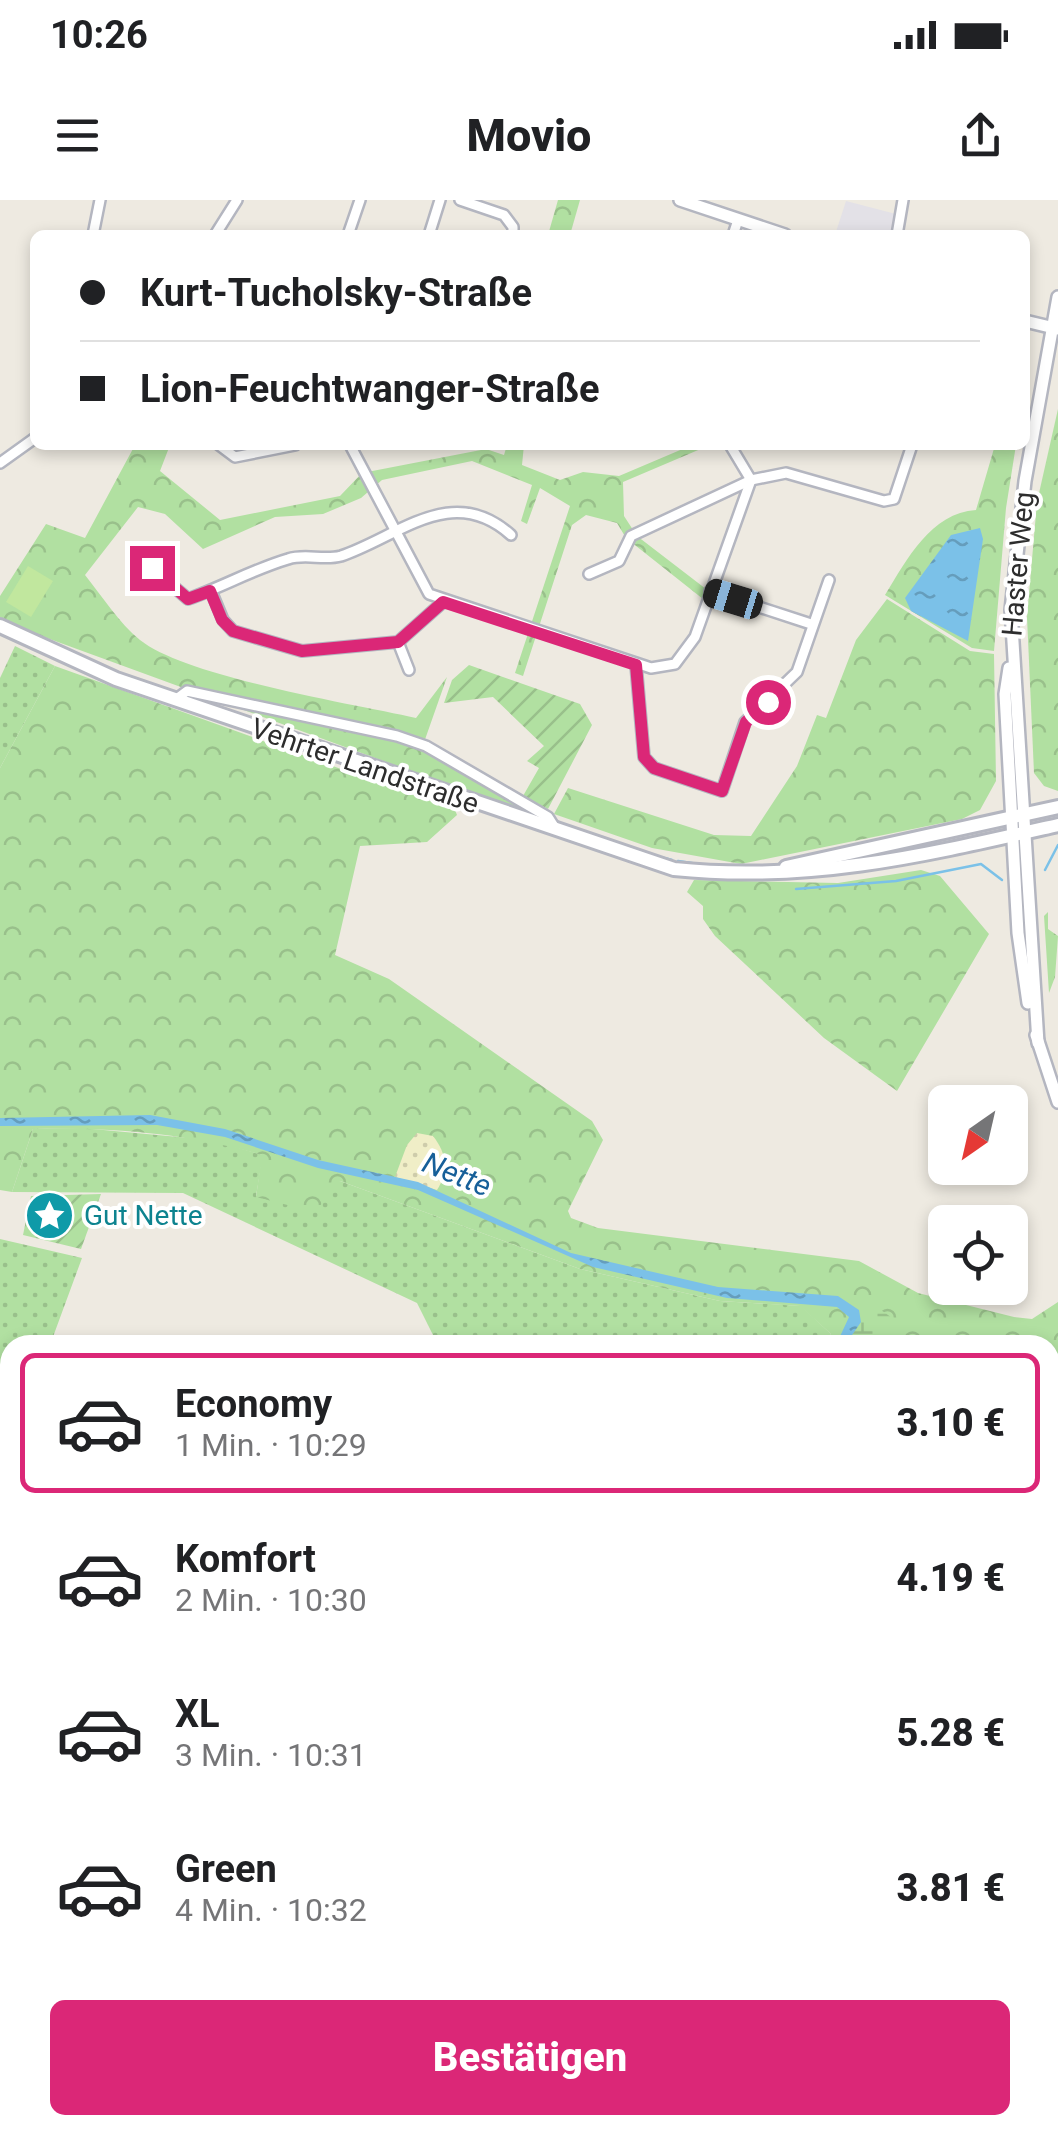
<!DOCTYPE html>
<html lang="de">
<head>
<meta charset="utf-8">
<style>
  :root { --surface:#fff; --page:#f6f6f6; --text:#202124; --muted:#757577; --line:#e0e0e0; --accent:#db2777 }
  body { margin:0; font-family:Roboto,sans-serif; background:var(--page); color:var(--text); height:100vh; display:flex; flex-direction:column; font-size:38px; white-space:nowrap }
  * { box-sizing:border-box; margin:0 }
  p { font-size:32px; color:var(--muted) }
  .icon { flex:none; width:55px; height:55px; fill:none; stroke:currentColor; stroke-width:2; stroke-linecap:round; stroke-linejoin:round }
  .map { position:relative; flex:1; overflow:hidden }
  .drawer { position:absolute; left:0px; top:1135px; width:1060px; height:800px; display:flex; flex-direction:column; background:var(--surface); border-radius:30px 30px 0 0; box-shadow:0 5px 15px #0003 }
  .drawer>* { flex:none }
  .banner { position:absolute; left:30px; top:30px; width:1000px; height:220px; border-radius:15px; box-shadow:0 5px 15px #0003; display:grid; align-content:center; height:220px; padding:0 50px; background:var(--surface) }
  .needle { width:65px; rotate:214deg }
  .tools { position:absolute; left:928px; top:885px; display:grid; gap:20px }
  .tools a { display:grid; place-items:center; width:100px; height:100px; border-radius:15px; background:var(--surface); box-shadow:0 5px 15px #0003; font-size:50px }
  .end { position:absolute; width:45px; height:45px; margin:-22px; border:12px solid #db2777; background:#fff; box-shadow:0 0 0 5px #fff }
  .from { border-radius:50% }
  .car { position:absolute; width:30px; height:60px; margin:-30px -15px; border-radius:12px; box-shadow:0 0 8px 2px #0007; background:linear-gradient(#222 24%,#8ab4d8 0 40%,#222 0 76%,#8ab4d8 0 86%,#222 0) }
  .banner b { display:flex; align-items:center; gap:35px; height:95px; font-size:38px }
  .banner b+b { border-top:2px solid var(--line) }
  .banner i { width:25px; height:25px; background:var(--text) }
  ul { padding:18px 0 0; list-style:none }
  li { display:flex; align-items:center; gap:30px; height:140px; margin:0 20px 15px; padding:0 30px; border:5px solid transparent; border-radius:15px }
  li div { flex:1 }
  li b { display:block; font-size:38px }
  li em { font-style:normal; font-weight:800 }
  li.active { border-color:var(--accent) }
  li>.icon { width:90px; height:90px; stroke-width:1.5 }
  .button { display:flex; gap:20px; margin-top:auto; padding:20px 50px }
  .button a { flex:1; height:115px; border-radius:15px; background:var(--accent); color:#fff; font-size:40px; font-weight:800; line-height:115px; text-align:center }
  .status { display:flex; justify-content:space-between; align-items:center; height:70px; padding:0 50px; background:var(--surface); direction:ltr }
  .status svg { height:28px; fill:currentColor }
  header { display:flex; justify-content:space-between; align-items:center; height:130px; padding:0 50px; background:var(--surface); font-size:45px; font-weight:800 }
  .map>svg:first-child { display:block }
</style>
</head>
<body>
<div class="status"><b>10:26</b><svg viewBox="0 0 49 12"><path d="M0 12V9h3v3zM5 12V6h3v6zM10 12V3h3v9zM15 12V0h3v12zM26 1h20v11H26zM47 4h2v5h-2z"/></svg></div>
<header><svg class="icon" aria-label="menu" viewBox="0 0 24 24"><path d="M4 6h16M4 12h16M4 18h16"/></svg>Movio<svg class="icon" aria-label="share" viewBox="0 0 24 24"><path d="M12 15V3M7 8l5-5 5 5M5 13v7h14v-7"/></svg></header>
<div class="map">
<svg width="1058" height="1935" viewBox="0 0 1058 1935">
  <defs>
    <pattern id="grass-dots" width="8" height="8" patternUnits="userSpaceOnUse" patternTransform="scale(2.5)"><rect width="8" height="8" fill="#b1e0a1"/><path d="M2 2h.1M6 6h.1" fill="none" stroke="#99c08b" stroke-width="1.8" stroke-linecap="round"/></pattern>
    <pattern id="forest-crowns" width="20" height="18" patternUnits="userSpaceOnUse" patternTransform="scale(2.5)"><rect width="20" height="18" fill="#b1e0a1"/><path d="M2 6a3 3 0 1 1 6 0M12 15a3 3 0 1 1 6 0" fill="none" stroke="#99c08b"/></pattern>
    <pattern id="wetland-marsh" width="20" height="14" patternUnits="userSpaceOnUse" patternTransform="scale(2.5)"><rect width="20" height="14" fill="#b1e0a1"/><path d="M1 5h8M5 5V1M11 12h8M15 12V8" fill="none" stroke="#99c08b"/></pattern>
    <pattern id="sand-dots" width="8" height="8" patternUnits="userSpaceOnUse" patternTransform="scale(2.5)"><rect width="8" height="8" fill="#f0eec7"/><path d="M2 2h.1M6 6h.1" fill="none" stroke="#ceccab" stroke-width="1.8" stroke-linecap="round"/></pattern>
    <pattern id="cemetery-stones" width="16" height="16" patternUnits="userSpaceOnUse" patternTransform="scale(2.5)"><rect width="16" height="16" fill="#c5d7b9"/><path d="M2 7V4a2 2 0 0 1 4 0v3zM10 15v-3a2 2 0 0 1 4 0v3z" fill="#aab99f"/></pattern>
    <pattern id="garden-furrows" width="10" height="10" patternUnits="userSpaceOnUse" patternTransform="scale(2.5)"><rect width="10" height="10" fill="#b1e0a1"/><path d="M-1 1l2-2M0 10L10 0M9 11l2-2" fill="none" stroke="#99c08b"/></pattern>
    <pattern id="water-ripples" width="26" height="14" patternUnits="userSpaceOnUse" patternTransform="scale(2.5)"><rect width="26" height="14" fill="#7bc1e8"/><path d="M2 4q2-2 4 0t4 0M15 11q2-2 4 0t4 0" fill="none" stroke="#659dbc"/></pattern>
  </defs>
  <rect width="100%" height="100%" fill="#eeeae1"/>
  <!-- industrial -->
  <path fill="#e3e1e7" d="M846,1L896,14L892,35H835Z"/>
  <!-- grass -->
  <g fill="url(#grass-dots)">
    <path d="M15,446L55,466L0,568V478Z"/>
    <path d="M82,928L211,940L263,955L256,996L340,981L580,1069L720,1101L801,1106L831,1134L826,1145H438L417,1103L183,993L12,992L33,929Z"/>
    <path d="M0,1039L82,1058L50,1145H10V1180L0,1178Z"/>
  </g>
  <!-- forest -->
  <g fill="url(#forest-crowns)">
    <path d="M558,0H580L570,35H548Z"/>
    <path d="M1058,209V591L1044,586L1034,573L1027,417L1037,302Z"/>
    <path d="M135,245H170L160,271L220,320L340,296L362,273L486,249L504,255L507,245H524L522,265L560,280L583,272L619,276L692,245H710L623,282L624,316L637,336L706,389L703,399L626,338L617,323L586,315L572,325L523,476L515,473L570,306L540,288L527,324L521,321L532,285L472,261L382,280L361,298L323,314L275,317L203,349L165,314L138,307L85,375C102,396 119,423 140,440C186,477 353,504 416,518L447,477L422,548L542,619L25,430L0,417V396L46,324L85,338Z"/>
    <path d="M995,245H1016L1006,308L994,451L972,448L885,395C907,359 931,313 976,310Z"/>
    <path d="M887,399L970,451L994,454L996,581L980,610L962,619L741,664L652,648L554,614L568,588L714,635L751,636L797,566L817,515L826,518L856,440Z"/>
    <path d="M55,466L455,610L457,615L427,642L360,646L335,755L389,779L592,921L603,940L568,1011L571,1018L598,1028L859,1061L918,1093L1014,1117L1032,1119L1058,1102V1264L1050,1266V1145H826L831,1134L800,1106L720,1101L580,1069L340,981L315,1012L256,997L262,955C188,933 110,927 33,929L12,992L0,990V568Z"/>
    <path d="M921,670L940,676L989,734L897,891L824,838L715,736L703,719V706L687,692L694,680L838,683Z"/>
    <path d="M1048,712V729L1058,736L1055,777L1049,793L1044,716Z"/>
    <path d="M0,1390L10,1394V1925H222L221,1935H0Z"/>
    <path d="M1050,1404L1058,1408V1701L1050,1717Z"/>
  </g>
  <!-- wetland -->
  <path fill="url(#wetland-marsh)" d="M850,1100C871,1101 887,1112 901,1127L900,1145H859L850,1138L860,1122L859,1110Z"/>
  <!-- sand -->
  <path fill="url(#sand-dots)" d="M417,933L433,936C447,954 449,971 437,990L395,977L407,945Z"/>
  <!-- cemetery -->
  <path fill="url(#cemetery-stones)" d="M222,1925H449L428,1935H221Z"/>
  <!-- garden -->
  <g fill="url(#garden-furrows)">
    <path d="M469,465L580,504L592,525L548,609L523,596L539,568L527,561L544,546L493,497L444,503L452,480Z"/>
    <path d="M101,994L81,1049L23,1035L31,996Z"/>
  </g>
  <!-- pitch -->
  <path fill="#c1e79e" d="M28,366L53,381L31,417L6,402Z"/>
  <!-- water -->
  <g fill="url(#water-ripples)">
    <path d="M980,328L983,339L968,441L911,411L905,398L951,335Z"/>
    <path d="M150,915L225,929L318,960L418,982L571,1053L718,1087L838,1096L859,1110L861,1122L850,1138L859,1145H836L849,1117L837,1107L727,1098L593,1067L418,990L318,968L225,937L157,925L0,926V918Z"/>
  </g>
  <g fill="none" stroke-linecap="round" stroke-linejoin="round">
    <!-- stream -->
    <g stroke="#7bc1e8" stroke-width="2.5">
      <path d="M652,655L672,660"/>
      <path d="M678,661L705,665"/>
      <path d="M1045,670L1058,645"/>
      <path d="M796,689L896,681L981,664L1002,680"/>
    </g>
    <defs>
      <g id="minor">
        <path d="M460,0L504,15L513,27V35"/>
        <path d="M93,35L100,0"/>
        <path d="M215,35L237,0"/>
        <path d="M348,35L360,0"/>
        <path d="M429,35L440,0"/>
        <path d="M733,35L738,20"/>
        <path d="M897,35L903,0"/>
        <path d="M219,245L235,257L295,245"/>
        <path d="M350,245L429,394L651,468L675,464L695,437L751,280L730,245"/>
        <path d="M0,263L35,238"/>
        <path d="M152,368L188,399C222,387 254,369 288,359C306,353 323,361 341,356C398,337 452,282 511,335"/>
        <path d="M589,374L619,361L631,336L751,280L786,273L884,301L894,299L912,245"/>
        <path d="M211,391L223,420L233,431L302,451L398,442L443,402"/>
        <path d="M710,391L811,424"/>
        <path d="M398,442L409,470"/>
        <path d="M636,465L644,557L654,568L722,591L745,522L797,472L829,380"/>
        <path d="M175,500L187,491L397,536L426,546L548,617L555,628"/>
        <path d="M0,1183L10,1185"/>
        <path d="M1050,1270L1058,1269"/>
        <path d="M1050,1304L1058,1282"/>
        <path d="M654,1925L675,1935"/>
        <path d="M1008,1925L1030,1935"/>
        <path d="M876,1935L899,1925"/>
      </g>
      <g id="tertiary">
        <path d="M680,0L785,35"/>
        <path d="M1025,121L1058,129"/>
        <path d="M1009,468L1005,494L1018,733L1028,803"/>
        <path d="M1036,835L1058,902"/>
        <path d="M1038,843L1011,410L1025,281L1058,97"/>
      </g>
      <g id="secondary">
        <path d="M0,426L116,479L674,669C811,683 926,655 1058,625"/>
        <path d="M786,667L1058,607"/>
      </g>
    </defs>
    <!-- minor casing -->
    <use href="#minor" stroke="#b4b6c0" stroke-width="14"/>
    <!-- tertiary casing -->
    <use href="#tertiary" stroke="#b4b6c0" stroke-width="16"/>
    <!-- secondary casing -->
    <use href="#secondary" stroke="#b4b6c0" stroke-width="18"/>
    <!-- minor -->
    <use href="#minor" stroke="#fff" stroke-width="9"/>
    <!-- tertiary -->
    <use href="#tertiary" stroke="#fff" stroke-width="11"/>
    <!-- secondary -->
    <use href="#secondary" stroke="#fff" stroke-width="12"/>
  </g>
  <g fill="none" stroke-linecap="round" stroke-linejoin="round">
    <!-- route -->
    <path stroke="#db2777" stroke-width="12" d="M152,368L188,399L210,391L222,420L233,431L302,451L398,442L443,402L636,465L644,557L654,568L722,591L746,522L768,502"/>
  </g>
  <!-- icons -->
  <defs>
    <symbol id="sight-disc" viewBox="-11 -11 22 22"><circle r="9.5" fill="#0f9aa8" stroke="#fff"/><path d="M0-6L1.8-2.2L6-1.7L2.9 1.2L3.7 5.4L0 3.3L-3.7 5.4L-2.9 1.2L-6-1.7L-1.8-2.2Z" fill="#fff"/></symbol>
  </defs>
  <g fill-rule="evenodd">
    <use href="#sight-disc" x="22" y="988" width="55" height="55"/>
  </g>
  <g text-anchor="middle" dominant-baseline="central" stroke-width="8" stroke-linejoin="round" paint-order="stroke">
    <!-- street labels -->
    <g font-size="28" fill="#2d2d2d" stroke="#fff">
      <text transform="translate(1018 364) rotate(-85)">Haster Weg</text>
      <text transform="translate(365 566) rotate(19)">Vehrter Landstraße</text>
    </g>
    <!-- culture labels -->
    <g font-size="28" fill="#0d838f" stroke="#fff" text-anchor="start">
      <text x="84" y="1015">Gut Nette</text>
    </g>
    <!-- water labels -->
    <g font-size="30" font-style="italic" fill="#165f99" stroke="#fff">
      <text transform="translate(457 974) rotate(22)">Nette</text>
    </g>
  </g>
</svg>
<div class="tools">
<a><svg class="needle" viewBox="-14 -14 28 28"><path d="M0-13l5 13h-10z" fill="#e53935"/><path d="M0 13l5-13h-10z" fill="#757577"/></svg></a>
<a><svg class="icon" aria-label="locate" viewBox="0 0 24 24"><circle cx="12" cy="12" r="6"/><path d="M12 2v4M12 18v4M2 12h4M18 12h4"/></svg></a>
</div>
<i class="end from" style="left:768px;top:502px"></i>
<i class="end" style="left:152px;top:368px"></i>
<i class="car" style="left:733px;top:399px;rotate:287deg"></i>
<div class="banner">
<b><i class="from"></i>Kurt-Tucholsky-Straße</b>
<b><i></i>Lion-Feuchtwanger-Straße</b>
</div>
<section class="drawer">
<ul>
<li class="active"><svg class="icon" aria-label="car" viewBox="0 0 24 24"><path d="M5 17H2v-5l4-1 3-4h7l3 4 3 1v5h-3M9 17h6M6 11h13"/><circle cx="7" cy="17" r="2"/><circle cx="17" cy="17" r="2"/></svg><div><b>Economy</b><p>1 Min. · 10:29</p></div><em>3.10 €</em></li>
<li><svg class="icon" aria-label="car" viewBox="0 0 24 24"><path d="M5 17H2v-5l4-1 3-4h7l3 4 3 1v5h-3M9 17h6M6 11h13"/><circle cx="7" cy="17" r="2"/><circle cx="17" cy="17" r="2"/></svg><div><b>Komfort</b><p>2 Min. · 10:30</p></div><em>4.19 €</em></li>
<li><svg class="icon" aria-label="car" viewBox="0 0 24 24"><path d="M5 17H2v-5l4-1 3-4h7l3 4 3 1v5h-3M9 17h6M6 11h13"/><circle cx="7" cy="17" r="2"/><circle cx="17" cy="17" r="2"/></svg><div><b>XL</b><p>3 Min. · 10:31</p></div><em>5.28 €</em></li>
<li><svg class="icon" aria-label="car" viewBox="0 0 24 24"><path d="M5 17H2v-5l4-1 3-4h7l3 4 3 1v5h-3M9 17h6M6 11h13"/><circle cx="7" cy="17" r="2"/><circle cx="17" cy="17" r="2"/></svg><div><b>Green</b><p>4 Min. · 10:32</p></div><em>3.81 €</em></li>
</ul>
<div class="button"><a>Bestätigen</a></div>
</section>
</div>
</body>
</html>
